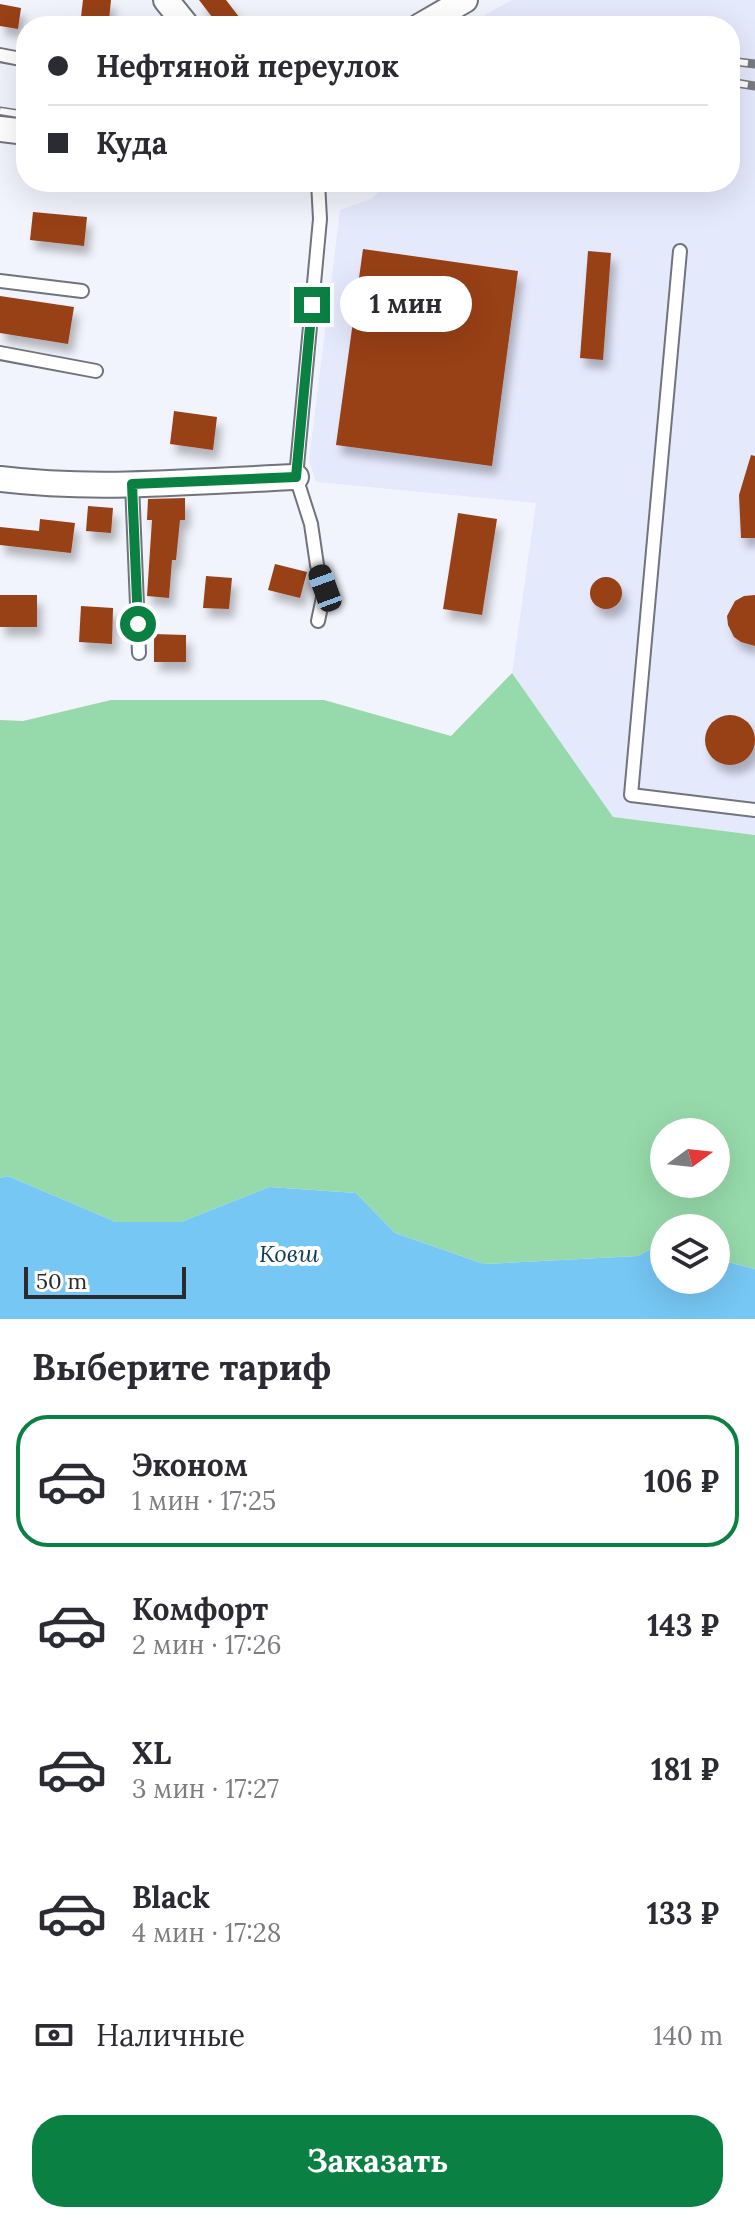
<!DOCTYPE html>
<html lang="ru">
<head>
<meta charset="utf-8">
<style>
  :root { --surface:#fff; --page:#f2f2f3; --text:#2b2b33; --muted:#7c7c81; --line:#e1e1e2; --accent:#0b8043 }
  body { margin:0; font-family:Lora,serif; background:var(--page); color:var(--text); height:100vh; display:flex; flex-direction:column; font-size:30px; white-space:nowrap }
  * { box-sizing:border-box; margin:0 }
  p { font-size:26px; color:var(--muted) }
  .icon { flex:none; width:44px; height:44px; fill:none; stroke:currentColor; stroke-width:2; stroke-linecap:round; stroke-linejoin:round }
  .map { position:relative; height:1319px; overflow:hidden }
  .sheet { display:flex; flex-direction:column; background:var(--surface); flex:1 }
  .sheet>* { flex:none }
  .hud { position:absolute; left:16px; top:16px; width:724px; height:176px; border-radius:32px; box-shadow:0 8px 32px #0002; display:grid; align-content:center; height:176px; padding:0 32px; background:var(--surface) }
  .needle { width:52px; rotate:75deg }
  .buttons { position:absolute; left:650px; top:1118px; display:grid; gap:16px }
  .buttons a { display:grid; place-items:center; width:80px; height:80px; border-radius:50%; background:var(--surface); box-shadow:0 8px 32px #0002; font-size:40px }
  .scale { position:absolute; left:24px; bottom:20px; width:162px; box-sizing:border-box; padding-left:8px; border:4px solid #2a2b2f; border-top:0; font-size:22px; line-height:28px; white-space:nowrap; color:#2a2b2f; -webkit-text-stroke:6px #fff; paint-order:stroke }
  .end { position:absolute; width:36px; height:36px; margin:-18px; border:10px solid #0b8043; background:#fff; box-shadow:0 0 0 4px #fff }
  .from { border-radius:50% }
  .bubble { position:absolute; height:56px; border-radius:28px; background:var(--surface); box-shadow:0 8px 32px #0002; font-size:26px; font-weight:700; line-height:56px; text-align:center }
  .car { position:absolute; width:24px; height:48px; margin:-24px -12px; border-radius:10px; box-shadow:0 0 6px 2px #0007; background:linear-gradient(#222 24%,#8ab4d8 0 40%,#222 0 76%,#8ab4d8 0 86%,#222 0) }
  .hud b { display:flex; align-items:center; gap:28px; height:76px; font-size:30px }
  .hud b+b { border-top:2px solid var(--line) }
  .hud i { width:20px; height:20px; background:var(--text) }
  ul { padding:0; list-style:none }
  li { display:flex; align-items:center; gap:24px; height:132px; margin:0 16px 12px; padding:0 16px; border:4px solid transparent; border-radius:32px }
  li div { flex:1 }
  li b { display:block; font-size:30px }
  li em { font-style:normal; font-weight:700 }
  li.active { border-color:var(--accent) }
  li>.icon { width:72px; height:72px; stroke-width:1.5 }
  h2 { padding:0 32px; font-size:36px; line-height:96px }
  .pay { display:flex; align-items:center; gap:20px; height:88px; padding:0 32px; font-size:30px }
  .pay p { margin-inline-start:auto }
  .primary-button { display:flex; gap:16px; margin-top:auto; padding:16px 32px }
  .primary-button a { flex:1; height:92px; border-radius:32px; background:var(--accent); color:#fff; font-size:32px; font-weight:700; line-height:92px; text-align:center }
  .map>svg:first-child { display:block }
</style>
</head>
<body>
<div class="map">
<svg width="755" height="1319" viewBox="0 0 755 1319">
  <defs>
    <filter id="shadow"><feDropShadow dx="5" dy="9" stdDeviation="4" flood-color="#0004"/></filter>
  </defs>
  <rect width="100%" height="100%" fill="#f2f4fd"/>
  <!-- built -->
  <path fill="#e5e9fc" d="M512,0H755V835L613,818L512,673L536,503L316,482L309,460L340,210L371,199L389,182H730V26H465Z"/>
  <!-- green -->
  <path fill="#96daab" fill-rule="evenodd" d="M512,673L613,817L755,835V1269L716,1259V1228H664V1242L638,1256L484,1264L395,1233L356,1193L269,1187L181,1222H116L8,1176L0,1178V720L23,721L111,700H324L451,736ZM664,1132H716V1184H664Z"/>
  <!-- water -->
  <path fill="#76c7f4" d="M8,1176L116,1222H181L269,1187L356,1193L395,1233L484,1264L638,1256L664,1242V1280H716V1259L755,1269V1319H0V1178Z"/>
  <!-- building -->
  <g fill="#984019" filter="url(#shadow)">
    <path d="M83,0H111L109,20L81,17Z"/>
    <path d="M199,0H226L246,26H219Z"/>
    <path d="M0,4L21,8L18,29L0,26Z"/>
    <path d="M33,212L87,217L84,246L30,240Z"/>
    <path d="M363,249L518,271L492,466L336,445Z"/>
    <path d="M588,251L611,253L603,360L580,358Z"/>
    <path d="M0,296L74,307L68,344L0,333Z"/>
    <path d="M174,411L217,417L213,450L170,444Z"/>
    <path d="M751,455L755,456V538H741L739,495Z"/>
    <path d="M185,498V520H180L176,560H172L169,598L147,596L152,520H147L148,499Z"/>
    <path d="M88,506L113,508L111,533L86,531Z"/>
    <path d="M458,513L497,519L482,615L443,609Z"/>
    <path d="M40,519L75,523L71,553L0,545V527L39,531Z"/>
    <path d="M275,564L307,572L300,598L268,590Z"/>
    <path d="M206,576L232,578L229,609L203,608Z"/>
    <circle cx="606" cy="593" r="16"/>
    <rect x="0" y="595" width="37" height="32"/>
    <path d="M755,595V646L741,642L734,637L728,625L727,616L735,601L744,596Z"/>
    <path d="M81,606L113,608L112,644L79,642Z"/>
    <path d="M154,634L186,635V662H154Z"/>
    <circle cx="730" cy="740" r="25"/>
  </g>
  <g fill="none" stroke-linecap="round" stroke-linejoin="round">
    <defs>
      <g id="lane">
        <path d="M0,55L26,60"/>
        <path d="M318,182L320,219L296,477L311,524L317,565L325,588L318,621"/>
        <path d="M680,251L631,795L755,810"/>
        <path d="M0,281L82,291"/>
        <path d="M0,353L96,371"/>
        <path d="M132,484L139,653"/>
      </g>
      <g id="street">
        <path d="M166,0L187,26"/>
        <path d="M420,26L465,0"/>
        <path d="M0,129L26,132"/>
        <path d="M0,479C97,491 198,481 296,477"/>
      </g>
    </defs>
    <!-- lane casing -->
    <use href="#lane" stroke="#71737d" stroke-width="16"/>
    <!-- street casing -->
    <use href="#street" stroke="#71737d" stroke-width="28"/>
    <!-- lane -->
    <use href="#lane" stroke="#fff" stroke-width="12"/>
    <!-- street -->
    <use href="#street" stroke="#fff" stroke-width="24"/>
    <defs>
      <g id="rail">
        <path d="M730,61L755,64"/>
        <path d="M730,82L755,86"/>
        <path d="M0,111L26,115"/>
      </g>
    </defs>
    <!-- rail casing -->
    <use href="#rail" stroke="#787a80" stroke-width="9"/>
    <!-- rail -->
    <use href="#rail" stroke="#fff" stroke-width="6" stroke-dasharray="18" stroke-linecap="butt"/>
  </g>
  <g fill="none" stroke-linecap="round" stroke-linejoin="round">
    <!-- route -->
    <path stroke="#0b8043" stroke-width="10" d="M138,624L132,484L296,477L312,305"/>
  </g>
  <g text-anchor="middle" dominant-baseline="central" stroke-width="8" stroke-linejoin="round" paint-order="stroke">
    <!-- water labels -->
    <g font-size="24" font-style="italic" fill="#0e3e55" stroke="#fff">
      <text x="289" y="1253">Ковш</text>
    </g>
  </g>
</svg>
<div class="buttons">
<a><svg class="needle" viewBox="-14 -14 28 28"><path d="M0-13l5 13h-10z" fill="#e53935"/><path d="M0 13l5-13h-10z" fill="#7c7c81"/></svg></a>
<a><svg class="icon" aria-label="layers" viewBox="0 0 24 24"><path d="M12 4l9 5-9 5-9-5zM3 14l9 5 9-5"/></svg></a>
</div>
<div class="scale">50 m</div>
<i class="end from" style="left:138px;top:624px"></i>
<i class="end" style="left:312px;top:305px"></i>
<div class="bubble" style="left:340px;top:276px;width:132px">1 мин</div>
<i class="car" style="left:325px;top:588px;rotate:340deg"></i>
<div class="hud">
<b><i class="from"></i>Нефтяной переулок</b>
<b><i></i>Куда</b>
</div>
</div>
<section class="sheet">
<h2>Выберите тариф</h2>
<ul>
<li class="active"><svg class="icon" aria-label="car" viewBox="0 0 24 24"><path d="M5 17H2v-5l4-1 3-4h7l3 4 3 1v5h-3M9 17h6M6 11h13"/><circle cx="7" cy="17" r="2"/><circle cx="17" cy="17" r="2"/></svg><div><b>Эконом</b><p>1 мин · 17:25</p></div><em>106 ₽</em></li>
<li><svg class="icon" aria-label="car" viewBox="0 0 24 24"><path d="M5 17H2v-5l4-1 3-4h7l3 4 3 1v5h-3M9 17h6M6 11h13"/><circle cx="7" cy="17" r="2"/><circle cx="17" cy="17" r="2"/></svg><div><b>Комфорт</b><p>2 мин · 17:26</p></div><em>143 ₽</em></li>
<li><svg class="icon" aria-label="car" viewBox="0 0 24 24"><path d="M5 17H2v-5l4-1 3-4h7l3 4 3 1v5h-3M9 17h6M6 11h13"/><circle cx="7" cy="17" r="2"/><circle cx="17" cy="17" r="2"/></svg><div><b>XL</b><p>3 мин · 17:27</p></div><em>181 ₽</em></li>
<li><svg class="icon" aria-label="car" viewBox="0 0 24 24"><path d="M5 17H2v-5l4-1 3-4h7l3 4 3 1v5h-3M9 17h6M6 11h13"/><circle cx="7" cy="17" r="2"/><circle cx="17" cy="17" r="2"/></svg><div><b>Black</b><p>4 мин · 17:28</p></div><em>133 ₽</em></li>
</ul>
<div class="pay"><svg class="icon" aria-label="cash" viewBox="0 0 24 24"><path d="M3 7h18v10H3z"/><circle cx="12" cy="12" r="2"/></svg>Наличные<p>140 m</p></div>
<div class="primary-button"><a>Заказать</a></div>
</section>
</body>
</html>
